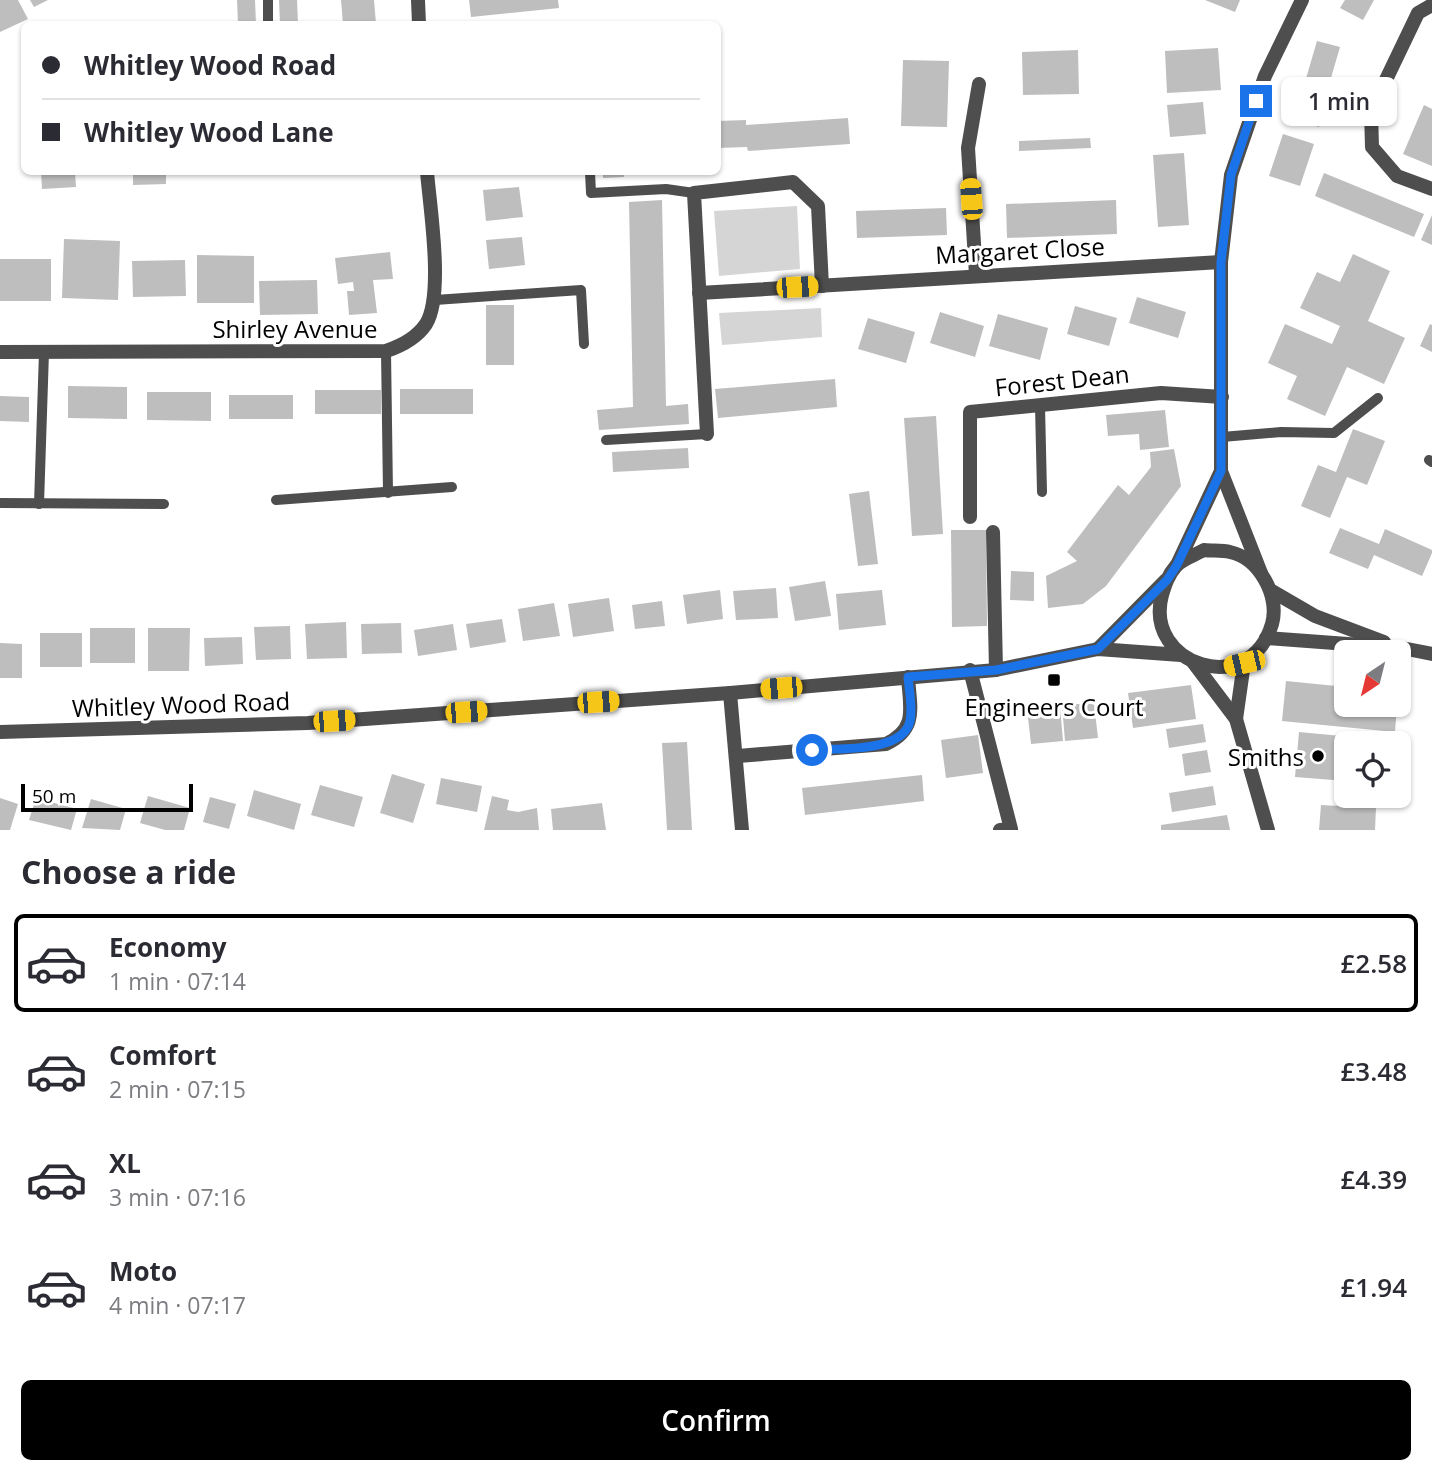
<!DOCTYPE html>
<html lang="en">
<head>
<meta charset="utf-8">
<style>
  :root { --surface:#fff; --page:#f2f2f3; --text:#2b2b33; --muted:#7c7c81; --line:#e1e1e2; --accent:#000 }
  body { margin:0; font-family:"Open Sans",sans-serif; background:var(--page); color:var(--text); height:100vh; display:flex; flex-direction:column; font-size:26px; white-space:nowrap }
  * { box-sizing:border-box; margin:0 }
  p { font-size:23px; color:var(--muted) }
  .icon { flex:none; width:38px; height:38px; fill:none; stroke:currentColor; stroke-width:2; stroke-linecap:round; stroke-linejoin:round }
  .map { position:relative; height:830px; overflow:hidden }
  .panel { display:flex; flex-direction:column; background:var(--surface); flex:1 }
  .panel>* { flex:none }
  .guide { position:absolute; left:21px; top:21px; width:700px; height:154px; border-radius:10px; box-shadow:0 2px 5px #0004; display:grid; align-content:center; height:154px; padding:0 21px; background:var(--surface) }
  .needle { width:46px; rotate:215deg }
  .controls { position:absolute; left:1334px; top:640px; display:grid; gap:14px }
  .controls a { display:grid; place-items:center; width:77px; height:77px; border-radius:10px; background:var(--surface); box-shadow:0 2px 5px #0004; font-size:35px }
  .scale { position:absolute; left:21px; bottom:18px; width:172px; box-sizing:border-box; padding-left:7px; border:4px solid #000; border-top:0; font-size:19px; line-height:24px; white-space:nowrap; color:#000; -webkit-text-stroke:5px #fff; paint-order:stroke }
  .end { position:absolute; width:32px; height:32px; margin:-16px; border:9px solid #1a73e8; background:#fff; box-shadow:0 0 0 4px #fff }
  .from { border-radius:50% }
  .bubble { position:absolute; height:49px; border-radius:10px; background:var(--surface); box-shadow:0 2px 5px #0004; font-size:23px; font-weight:600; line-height:49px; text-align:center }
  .car { position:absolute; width:21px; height:42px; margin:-21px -10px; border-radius:9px; box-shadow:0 0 5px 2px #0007; background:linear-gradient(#f5c518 24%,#345 0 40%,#f5c518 0 76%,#345 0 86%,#f5c518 0) }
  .guide b { display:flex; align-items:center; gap:24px; height:66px; font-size:26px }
  .guide b+b { border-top:2px solid var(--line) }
  .guide i { width:18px; height:18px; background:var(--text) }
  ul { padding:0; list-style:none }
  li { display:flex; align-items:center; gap:21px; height:98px; margin:0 14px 10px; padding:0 7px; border:4px solid transparent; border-radius:10px }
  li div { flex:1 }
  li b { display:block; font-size:26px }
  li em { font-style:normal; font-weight:600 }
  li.active { border-color:var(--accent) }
  li>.icon { width:63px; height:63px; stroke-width:1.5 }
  h2 { padding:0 21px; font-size:32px; line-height:84px }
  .action { display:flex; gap:14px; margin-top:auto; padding:14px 21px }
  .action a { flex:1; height:80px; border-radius:10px; background:var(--accent); color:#fff; font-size:28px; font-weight:600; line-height:80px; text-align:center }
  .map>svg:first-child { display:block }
</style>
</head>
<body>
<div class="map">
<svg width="1432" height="830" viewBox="0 0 1432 830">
  <rect width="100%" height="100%" fill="#fff"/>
  <!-- green -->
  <g fill="#d5d5d5">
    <path d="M797,206L800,269L719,276L714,211Z"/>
    <path d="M821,308L822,337L722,345L719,313Z"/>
  </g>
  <!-- building -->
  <g fill="#bebebe">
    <path d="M0,0H18L28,19L0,32Z"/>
    <path d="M30,0H48L34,7Z"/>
    <path d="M237,0H255L256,24H238Z"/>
    <path d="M279,0H297L298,24H280Z"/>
    <path d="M341,0H374L376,24H343Z"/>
    <path d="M469,0H558L559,8L471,17Z"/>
    <path d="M1205,0H1240L1235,12Z"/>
    <path d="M1345,0H1374L1363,20L1340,8Z"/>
    <path d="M1317,41L1340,47L1328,88L1305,82Z"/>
    <path d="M1218,48L1221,90L1167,93L1165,51Z"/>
    <path d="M1078,50L1079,94L1023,95L1022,52Z"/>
    <path d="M903,60L949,61L947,127L901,126Z"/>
    <path d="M1293,94L1326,105L1319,127L1285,117Z"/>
    <path d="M1203,102L1206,134L1170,137L1167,105Z"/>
    <path d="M1424,105L1432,109V166L1403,154Z"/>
    <path d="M848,118L850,144L748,151L747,147L718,148V121L746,120V125Z"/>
    <path d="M1283,134L1314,144L1300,186L1269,176Z"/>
    <path d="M1090,138L1091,148L1019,151V141Z"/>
    <path d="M1184,153L1189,225L1158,227L1153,155Z"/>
    <path d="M41,172H75L76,187L42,189Z"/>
    <path d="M133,172H166V184L133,185Z"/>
    <path d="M603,172H624V177L603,178Z"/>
    <path d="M1324,173L1424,214L1414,237L1315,196Z"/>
    <path d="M519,187L523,217L486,221L483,190Z"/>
    <path d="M662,200L666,406L688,404L689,424L599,430L597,410L633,407L629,202Z"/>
    <path d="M1116,200L1117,234L1007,238L1006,204Z"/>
    <path d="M946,208L947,235L857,238L856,211Z"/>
    <path d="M1432,215V245L1421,240Z"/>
    <path d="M522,237L525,265L489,269L486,240Z"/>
    <path d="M64,239L120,241L118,300L62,298Z"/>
    <path d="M390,252L393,279L373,280L377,313L349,315L347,291H354L353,282L338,284L335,258Z"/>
    <path d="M1353,254L1390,271L1368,321L1405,338L1384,384L1347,367L1325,416L1287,399L1297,376L1268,363L1285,324L1332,344L1340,326L1300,308L1317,272L1340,282Z"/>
    <path d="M197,255L254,256V303H197Z"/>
    <rect x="0" y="259" width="51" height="42"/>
    <path d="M185,260L186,296L133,297L132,261Z"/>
    <path d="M317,280L318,314L260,315L259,281Z"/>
    <path d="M1137,297L1186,312L1178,338L1129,323Z"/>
    <rect x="486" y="305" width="28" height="60"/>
    <path d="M1075,306L1117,318L1109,346L1067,334Z"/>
    <path d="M940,312L984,326L975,357L930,343Z"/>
    <path d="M998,314L1048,328L1040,360L989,346Z"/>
    <path d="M868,318L915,332L906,363L858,349Z"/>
    <path d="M1430,324L1432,325V352L1420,346Z"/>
    <path d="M835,379L837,407L718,418L715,389Z"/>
    <path d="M68,386L127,387V419L68,418Z"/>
    <rect x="400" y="389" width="73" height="25"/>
    <rect x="315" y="390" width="66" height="24"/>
    <path d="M147,392H211V421L147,420Z"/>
    <rect x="229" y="395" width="64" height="24"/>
    <path d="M0,396L29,397V422L0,421Z"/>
    <path d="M1165,410L1169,447L1140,450L1139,434L1108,436L1106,415Z"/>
    <path d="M936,416L943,534L912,536L904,418Z"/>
    <path d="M1353,429L1385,441L1367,485L1347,477L1330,518L1301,506L1318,465L1336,472Z"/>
    <path d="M688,448L689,468L613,472L612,452Z"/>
    <path d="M1174,449L1181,486L1106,586L1083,604L1048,608L1046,576L1077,561L1067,552L1118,485L1129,495L1151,467L1150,452Z"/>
    <path d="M869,491L878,564L858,566L849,494Z"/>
    <path d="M1340,528L1379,544L1385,529L1432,550V553L1422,576L1374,555L1368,569L1329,553Z"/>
    <path d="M951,530H986L987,626L952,627Z"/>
    <path d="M1011,571L1034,572V601L1010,600Z"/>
    <path d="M825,581L831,616L795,621L789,587Z"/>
    <path d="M776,588L778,618L736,620L733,591Z"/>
    <path d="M720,590L723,619L687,624L683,595Z"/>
    <path d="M882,590L886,625L839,630L836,594Z"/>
    <path d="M609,598L614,631L573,637L568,604Z"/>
    <path d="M662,601L665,626L635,629L632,605Z"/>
    <path d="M554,603L560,636L523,641L518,609Z"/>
    <path d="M502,619L506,642L470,648L466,624Z"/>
    <path d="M346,622L347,658L307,659L305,624Z"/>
    <path d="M401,623L402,653L362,654L361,624Z"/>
    <path d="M453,624L457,650L418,656L414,630Z"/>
    <path d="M290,626L291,659L256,660L254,627Z"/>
    <rect x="90" y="628" width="45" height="35"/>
    <path d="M148,628H190L189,671H148Z"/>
    <rect x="40" y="633" width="42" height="34"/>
    <path d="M242,637L243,664L205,666L204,638Z"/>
    <path d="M0,643L22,644V678H0Z"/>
    <path d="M1286,681L1346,687V705H1397L1395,732L1282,721Z"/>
    <path d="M1191,685L1196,719L1133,728L1128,693Z"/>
    <path d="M1094,703L1098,738L1065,741L1062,705Z"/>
    <path d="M1060,706L1063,741L1031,744L1027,709Z"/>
    <path d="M1203,724L1206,742L1169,748L1166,729Z"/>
    <path d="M1299,732L1352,737L1351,744H1346V781L1295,777Z"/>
    <path d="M978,735L983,773L946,778L941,740Z"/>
    <path d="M687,742L692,830H667L662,743Z"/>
    <path d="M1207,750L1211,772L1185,776L1182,754Z"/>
    <path d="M392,774L425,784L413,823L380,813Z"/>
    <path d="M922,775L924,801L805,815L802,788Z"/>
    <path d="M441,778L482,786L477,812L436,804Z"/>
    <path d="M320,785L363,797L354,827L311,815Z"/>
    <path d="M1213,786L1216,805L1172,812L1169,793Z"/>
    <path d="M254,790L301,804L294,830L247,816Z"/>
    <path d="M148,796L190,808L184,830H165L140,823Z"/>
    <path d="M492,796L509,800L507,810L518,812L537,808L539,830H484Z"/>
    <path d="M210,797L236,804L229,829L203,822Z"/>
    <path d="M0,798L18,804L10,830H0Z"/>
    <path d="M36,798L77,809L71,830L29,820Z"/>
    <path d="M91,799L126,809L120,830L82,828Z"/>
    <path d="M602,803L606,830H553L551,809Z"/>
    <path d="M1321,805L1376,808L1375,830H1319Z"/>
    <path d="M1227,815L1230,830H1161V825Z"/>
  </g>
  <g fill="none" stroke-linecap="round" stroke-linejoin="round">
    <!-- service -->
    <g stroke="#4e4e4e" stroke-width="10">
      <path d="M268,0V24"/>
      <path d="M590,172L591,193L666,189L694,193"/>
      <path d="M435,300L581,290L584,344"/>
      <path d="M386,351L388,493"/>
      <path d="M1040,406L1042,492"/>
      <path d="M1222,437L1281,432L1334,433L1378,398"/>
      <path d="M606,440L707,434"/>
      <path d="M1429,460L1432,462"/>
      <path d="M276,500L452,487"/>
      <path d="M0,503L164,504"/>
      <path d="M39,504L44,352"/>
    </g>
    <!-- pedestrian -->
    <path stroke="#4e4e4e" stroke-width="14" d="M993,532L996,670"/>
    <!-- minor -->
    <g stroke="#4e4e4e" stroke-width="14">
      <path d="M418,0L419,24"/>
      <path d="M1432,5L1418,13L1371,111L1372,147L1397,176L1432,189"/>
      <path d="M976,275L968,148L979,84"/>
      <path d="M699,293L1221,262"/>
      <path d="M0,352L386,351C401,346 416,339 426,324C444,295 430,208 427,172"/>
      <path d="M707,434L694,193L793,182L818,206L822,286"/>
      <path d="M970,517V412L1161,393L1222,397"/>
      <path d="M1272,591L1315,616L1384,642"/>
      <path d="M1266,638L1402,648L1432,654"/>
      <path d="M970,670L1011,829L1000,830"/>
      <path d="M730,693L742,830"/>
      <path d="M738,756L886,744C918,729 910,708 908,677"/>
    </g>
    <!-- tertiary -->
    <g stroke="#4e4e4e" stroke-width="14">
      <path d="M1204,550C1212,551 1222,550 1230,552C1259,558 1280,596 1272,624C1250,700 1143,665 1162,595C1165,585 1168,575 1176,566C1182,559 1195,555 1204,550Z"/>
      <path d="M1177,565L1221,471"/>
      <path d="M1261,573L1221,471V262L1231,175L1265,76L1302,0"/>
      <path d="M1098,649L1166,580"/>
      <path d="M1193,662L1236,719L1268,830"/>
      <path d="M1236,719L1244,663"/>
      <path d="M0,732L308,723L730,693L996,670L1098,649L1181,655"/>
    </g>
  </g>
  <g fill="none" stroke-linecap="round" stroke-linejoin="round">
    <!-- route -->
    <path stroke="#1a73e8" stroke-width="9" d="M812,750C839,748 903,753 910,721C913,708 909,690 908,677L996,670L1098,649L1167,580L1177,565L1221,471V262L1231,175L1256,101"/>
  </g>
  <!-- markers -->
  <g fill="#000" stroke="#fff" stroke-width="2.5">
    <rect x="1047" y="673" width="14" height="14" rx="3.5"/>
    <circle cx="1318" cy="756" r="7"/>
  </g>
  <g text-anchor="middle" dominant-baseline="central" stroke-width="6" stroke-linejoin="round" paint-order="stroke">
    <!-- street labels -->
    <g font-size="24" fill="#000" stroke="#fff">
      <text transform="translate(1020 250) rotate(-3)">Margaret Close</text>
      <text x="295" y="328">Shirley Avenue</text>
      <text transform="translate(1062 380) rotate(-6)">Forest Dean</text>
      <text transform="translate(181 704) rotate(-2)">Whitley Wood Road</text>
    </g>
    <!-- poi labels -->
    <g font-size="24" fill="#000" stroke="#fff">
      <text x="1054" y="706">Engineers Court</text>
      <text x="1304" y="756" text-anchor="end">Smiths</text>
    </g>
  </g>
</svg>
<div class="controls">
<a><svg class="needle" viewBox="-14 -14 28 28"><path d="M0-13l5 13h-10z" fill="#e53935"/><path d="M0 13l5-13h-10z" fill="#7c7c81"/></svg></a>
<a><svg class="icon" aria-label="locate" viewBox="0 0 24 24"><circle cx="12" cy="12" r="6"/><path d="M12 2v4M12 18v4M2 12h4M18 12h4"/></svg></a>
</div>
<div class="scale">50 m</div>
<i class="end from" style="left:812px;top:750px"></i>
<i class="end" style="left:1256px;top:101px"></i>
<div class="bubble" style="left:1281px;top:77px;width:116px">1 min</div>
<i class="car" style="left:971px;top:199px;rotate:356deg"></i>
<i class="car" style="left:797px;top:287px;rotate:87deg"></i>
<i class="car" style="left:1244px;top:663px;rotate:257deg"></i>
<i class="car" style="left:781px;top:688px;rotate:265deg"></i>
<i class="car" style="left:598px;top:702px;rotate:86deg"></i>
<i class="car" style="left:466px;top:712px;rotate:86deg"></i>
<i class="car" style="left:334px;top:721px;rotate:86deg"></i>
<div class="guide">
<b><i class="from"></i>Whitley Wood Road</b>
<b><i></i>Whitley Wood Lane</b>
</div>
</div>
<section class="panel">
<h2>Choose a ride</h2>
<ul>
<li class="active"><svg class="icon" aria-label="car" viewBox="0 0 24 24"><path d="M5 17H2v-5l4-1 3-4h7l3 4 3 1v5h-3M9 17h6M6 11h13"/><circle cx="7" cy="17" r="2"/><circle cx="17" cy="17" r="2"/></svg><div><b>Economy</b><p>1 min · 07:14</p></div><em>£2.58</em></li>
<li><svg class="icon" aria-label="car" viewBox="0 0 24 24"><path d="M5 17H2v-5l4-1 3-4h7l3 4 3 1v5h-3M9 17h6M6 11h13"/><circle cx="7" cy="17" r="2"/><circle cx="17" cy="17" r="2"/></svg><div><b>Comfort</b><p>2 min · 07:15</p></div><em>£3.48</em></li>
<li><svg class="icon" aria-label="car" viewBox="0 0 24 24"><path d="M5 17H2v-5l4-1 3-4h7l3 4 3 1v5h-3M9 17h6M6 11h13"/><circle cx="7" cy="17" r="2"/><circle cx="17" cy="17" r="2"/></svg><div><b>XL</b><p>3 min · 07:16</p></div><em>£4.39</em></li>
<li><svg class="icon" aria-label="car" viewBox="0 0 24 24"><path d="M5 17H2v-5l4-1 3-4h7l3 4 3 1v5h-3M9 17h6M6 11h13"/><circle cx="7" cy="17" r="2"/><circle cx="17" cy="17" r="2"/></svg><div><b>Moto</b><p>4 min · 07:17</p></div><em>£1.94</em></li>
</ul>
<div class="action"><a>Confirm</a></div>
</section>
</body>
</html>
